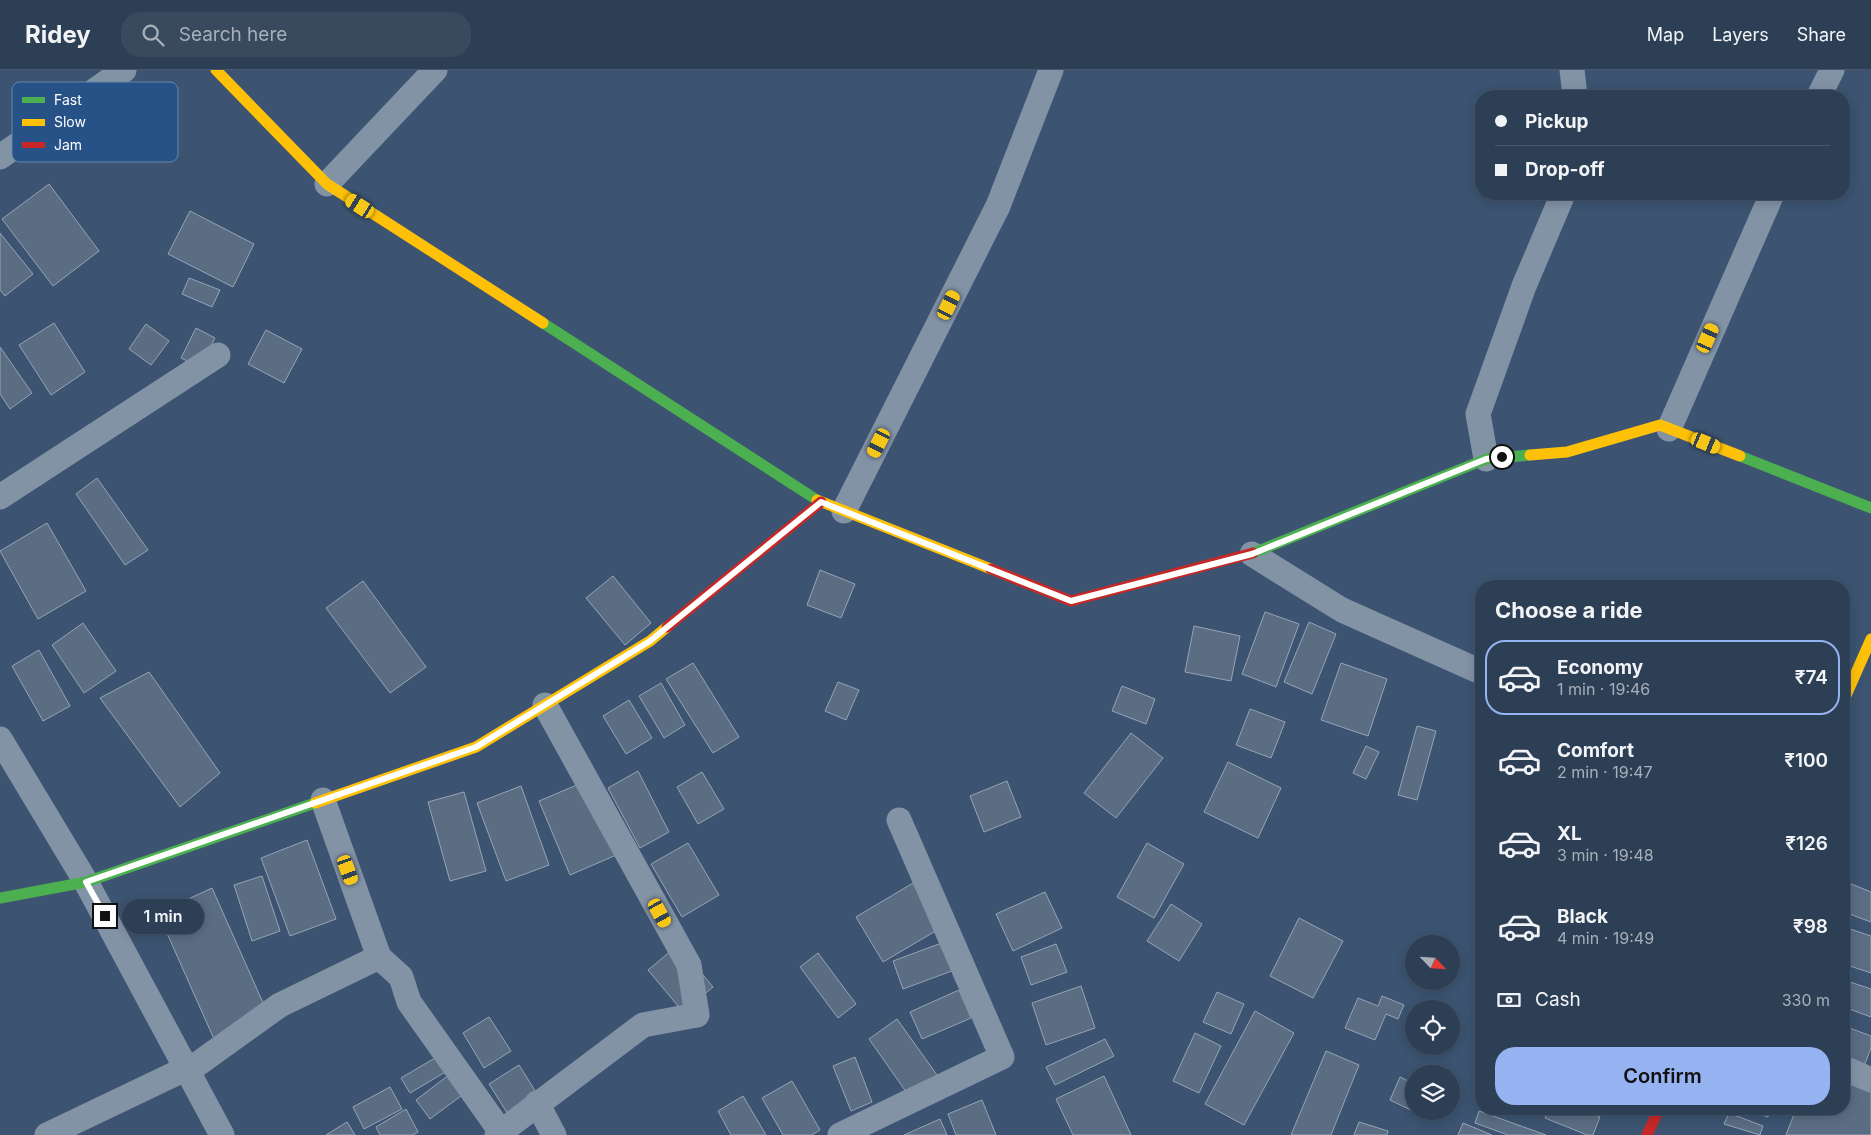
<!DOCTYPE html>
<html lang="en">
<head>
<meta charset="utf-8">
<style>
  :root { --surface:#2d3f55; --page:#394a5f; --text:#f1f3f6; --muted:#a7afb9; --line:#48586c; --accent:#95b2f1 }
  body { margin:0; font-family:Inter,sans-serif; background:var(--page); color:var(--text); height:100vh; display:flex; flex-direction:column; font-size:19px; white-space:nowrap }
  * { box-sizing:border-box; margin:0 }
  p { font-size:16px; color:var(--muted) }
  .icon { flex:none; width:28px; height:28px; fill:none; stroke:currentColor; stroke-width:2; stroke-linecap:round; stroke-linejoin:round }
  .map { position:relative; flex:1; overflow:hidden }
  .drawer { position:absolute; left:1475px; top:510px; width:375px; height:535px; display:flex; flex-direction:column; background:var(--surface); border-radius:20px; box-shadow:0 2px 12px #0003,0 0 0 1px var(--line) }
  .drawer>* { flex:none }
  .top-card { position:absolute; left:1475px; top:20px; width:375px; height:110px; border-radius:20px; box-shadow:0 2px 12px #0003,0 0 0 1px var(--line); display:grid; align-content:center; height:110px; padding:0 20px; background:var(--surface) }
  .needle { width:32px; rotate:115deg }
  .controls { position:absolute; left:1405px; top:865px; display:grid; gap:10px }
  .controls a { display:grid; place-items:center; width:55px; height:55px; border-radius:50%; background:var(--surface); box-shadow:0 2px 12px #0003,0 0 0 1px var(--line); font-size:25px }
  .end { position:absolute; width:22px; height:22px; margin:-11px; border:6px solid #fff; background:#111; box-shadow:0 0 0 2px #111 }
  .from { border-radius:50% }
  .bubble { position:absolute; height:35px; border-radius:18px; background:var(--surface); box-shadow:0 2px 12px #0003,0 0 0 1px var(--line); font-size:16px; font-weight:600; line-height:35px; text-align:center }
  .car { position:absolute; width:15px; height:30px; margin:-15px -8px; border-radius:6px; box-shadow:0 0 4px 1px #0007; background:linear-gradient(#f5c518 24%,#345 0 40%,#f5c518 0 76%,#345 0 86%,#f5c518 0) }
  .top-card b { display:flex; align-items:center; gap:18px; height:48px; font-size:19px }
  .top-card b+b { border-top:1px solid var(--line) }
  .top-card i { width:12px; height:12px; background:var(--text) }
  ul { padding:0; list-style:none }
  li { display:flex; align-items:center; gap:15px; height:75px; margin:0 10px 8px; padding:0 10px; border:2px solid transparent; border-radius:20px }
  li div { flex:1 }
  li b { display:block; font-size:19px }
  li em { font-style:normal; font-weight:600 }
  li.active { border-color:var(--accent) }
  li>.icon { width:45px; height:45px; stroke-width:1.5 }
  h2 { padding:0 20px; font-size:22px; line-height:60px }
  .pay { display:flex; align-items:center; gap:12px; height:55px; padding:0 20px; font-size:19px }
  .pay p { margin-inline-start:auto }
  .button { display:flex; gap:10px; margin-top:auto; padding:10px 20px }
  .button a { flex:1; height:58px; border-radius:20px; background:var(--accent); color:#111; font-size:20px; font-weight:600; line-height:58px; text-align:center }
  header { display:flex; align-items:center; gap:30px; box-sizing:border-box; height:70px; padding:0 25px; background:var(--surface); border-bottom:1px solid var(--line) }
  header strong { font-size:24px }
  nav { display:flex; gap:28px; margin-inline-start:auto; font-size:18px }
  .search { width:350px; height:45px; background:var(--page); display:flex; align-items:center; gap:12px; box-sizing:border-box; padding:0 18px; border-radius:20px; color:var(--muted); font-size:19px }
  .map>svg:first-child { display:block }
</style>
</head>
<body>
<header>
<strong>Ridey</strong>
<div class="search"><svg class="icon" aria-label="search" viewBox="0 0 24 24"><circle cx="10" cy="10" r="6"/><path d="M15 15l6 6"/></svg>Search here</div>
<nav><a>Map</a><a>Layers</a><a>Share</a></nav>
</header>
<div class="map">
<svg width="1871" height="1065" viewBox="0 0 1871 1065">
  <rect width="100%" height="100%" fill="#3c5471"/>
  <!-- building -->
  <g fill="#5a6d83" stroke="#97a4b5">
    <path d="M49,114L99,181L53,216L2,149Z"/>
    <path d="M190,141L254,174L233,217L168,184Z"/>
    <path d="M0,163L33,204L5,226L0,220Z"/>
    <path d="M189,208L220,220L212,237L182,224Z"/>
    <path d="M54,253L85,302L51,325L19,275Z"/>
    <path d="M146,254L169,271L151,295L129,279Z"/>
    <path d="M196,258L215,268L200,297L181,288Z"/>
    <path d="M266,260L302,279L284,313L248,294Z"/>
    <path d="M0,277L32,323L10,339L0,324Z"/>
    <path d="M97,408L148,480L125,495L76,424Z"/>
    <path d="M47,453L86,521L38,549L0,481Z"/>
    <path d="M820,500L855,514L841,548L807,535Z"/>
    <path d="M613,506L651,553L625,575L586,528Z"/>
    <path d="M363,511L426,597L390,623L326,538Z"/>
    <path d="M1265,542L1299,554L1276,617L1242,604Z"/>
    <path d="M1309,552L1336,564L1312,624L1284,612Z"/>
    <path d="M83,553L116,601L84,623L52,575Z"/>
    <path d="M1194,556L1240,566L1231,611L1185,602Z"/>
    <path d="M39,580L70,636L43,651L12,596Z"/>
    <path d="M693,593L739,667L713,683L666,609Z"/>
    <path d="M1341,593L1387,609L1368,666L1321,650Z"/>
    <path d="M149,602L220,703L180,737L100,628Z"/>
    <path d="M838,612L859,620L846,650L825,641Z"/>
    <path d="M661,613L685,655L664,668L639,626Z"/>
    <path d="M1122,616L1155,629L1146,654L1112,641Z"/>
    <path d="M629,630L652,668L626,684L603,646Z"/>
    <path d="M1250,639L1285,652L1271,688L1236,675Z"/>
    <path d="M1417,656L1436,661L1417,730L1398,725Z"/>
    <path d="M1131,663L1163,688L1116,748L1084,723Z"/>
    <path d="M1366,676L1379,682L1366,709L1353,703Z"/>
    <path d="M1228,692L1281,718L1258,768L1204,742Z"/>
    <path d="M638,701L669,762L640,778L608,718Z"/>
    <path d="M702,702L724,739L698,754L677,717Z"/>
    <path d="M591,709L621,783L570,805L539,731Z"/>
    <path d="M1007,711L1021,747L984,762L970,726Z"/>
    <path d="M521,716L549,795L506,811L477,733Z"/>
    <path d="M464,722L486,801L450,811L428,732Z"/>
    <path d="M307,770L336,849L290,866L261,788Z"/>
    <path d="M688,773L719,825L682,847L651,794Z"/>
    <path d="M1147,773L1184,794L1154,848L1117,827Z"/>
    <path d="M262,806L280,861L252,871L234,815Z"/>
    <path d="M1844,811L1871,822V852L1844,842Z"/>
    <path d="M913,813L939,859L883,892L856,847Z"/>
    <path d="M212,818L268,944L214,969L158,843Z"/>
    <path d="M1045,822L1062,858L1013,881L996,844Z"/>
    <path d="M1171,834L1202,854L1179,891L1147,871Z"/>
    <path d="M1299,848L1343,871L1313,928L1270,906Z"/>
    <path d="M1844,857L1871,866V903L1844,894Z"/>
    <path d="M947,871L957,899L903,919L893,891Z"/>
    <path d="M1056,874L1067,902L1031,915L1021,887Z"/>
    <path d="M678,875L713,917L683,942L648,900Z"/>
    <path d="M818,883L856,934L838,948L800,897Z"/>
    <path d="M1844,910L1871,919V947L1844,937Z"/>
    <path d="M1081,916L1095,958L1046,975L1032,933Z"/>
    <path d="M959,920L971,948L922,969L910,942Z"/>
    <path d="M1217,922L1244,934L1231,964L1203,952Z"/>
    <path d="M1382,926L1404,935L1398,949L1386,944L1375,970L1345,958L1358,928L1378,936Z"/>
    <path d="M1255,941L1294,963L1244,1055L1205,1034Z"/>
    <path d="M489,947L511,981L484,998L463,963Z"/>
    <path d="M897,949L937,1005L909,1026L869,969Z"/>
    <path d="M1844,956L1871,966V978L1864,996L1844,988Z"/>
    <path d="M1195,963L1221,976L1199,1023L1173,1011Z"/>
    <path d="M1105,969L1114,986L1055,1015L1046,997Z"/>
    <path d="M1326,981L1359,995L1331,1065H1291Z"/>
    <path d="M445,982L454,997L410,1023L401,1008Z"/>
    <path d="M855,987L872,1032L851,1041L833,996Z"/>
    <path d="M519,995L539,1027L511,1049L489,1014Z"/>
    <path d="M454,1001L469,1020L430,1049L416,1030Z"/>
    <path d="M1104,1006L1131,1065H1073L1056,1029Z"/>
    <path d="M1400,1007L1414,1014V1041H1430L1427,1048L1390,1030Z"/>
    <path d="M792,1011L820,1060L812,1065H783L762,1028Z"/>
    <path d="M1844,1012L1871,1022V1065H1786L1796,1039H1844Z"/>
    <path d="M390,1017L402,1039L364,1059L353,1037Z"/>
    <path d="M743,1026L766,1065H731L718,1041Z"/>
    <path d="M982,1030L996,1065H956L948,1044Z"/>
    <path d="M406,1039L418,1062L413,1065H380L376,1057Z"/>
    <path d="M1549,1039H1580L1600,1047L1593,1065H1587L1545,1048Z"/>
    <path d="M1743,1039H1771L1768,1047Z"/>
    <path d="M1479,1041L1546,1065H1508L1475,1053Z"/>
    <path d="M1729,1043L1763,1056L1760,1065L1724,1054Z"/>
    <path d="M940,1049L947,1065H904Z"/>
    <path d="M347,1052L355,1065H326Z"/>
    <path d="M1359,1052L1388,1061L1387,1065H1354Z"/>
    <path d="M1463,1053L1492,1065H1458Z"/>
  </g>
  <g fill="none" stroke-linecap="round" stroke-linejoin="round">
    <!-- street -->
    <g stroke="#8393a6" stroke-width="25">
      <path d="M1572,0L1575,26"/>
      <path d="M1819,26L1832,0"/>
      <path d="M0,87L124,0"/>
      <path d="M327,114L435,0"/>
      <path d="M1669,359L1772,124"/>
      <path d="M1486,389L1478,344L1524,216L1563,124"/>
      <path d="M0,427L218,285"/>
      <path d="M844,441L998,136L1051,0"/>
      <path d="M1252,484L1342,540L1481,602"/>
      <path d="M0,669L86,812L222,1065"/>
      <path d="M323,730L379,887L401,907L409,932L501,1062"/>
      <path d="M1844,998L1871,1010"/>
      <path d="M537,1033L554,1065"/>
      <path d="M47,1065L185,999L188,1001L280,935L379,887"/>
      <path d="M497,1065L643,955L697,945L689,895L545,635"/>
      <path d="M840,1065L1002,987L899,750"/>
    </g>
    <!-- fast -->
    <g stroke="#4caf50" stroke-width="11">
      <path d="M543,253L817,430"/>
      <path d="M1740,386L1871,438"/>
      <path d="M1253,483L1486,389L1530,385"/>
      <path d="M0,828L86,812L315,733"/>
    </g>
    <!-- slow -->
    <g stroke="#ffc107" stroke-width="11">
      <path d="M216,0L327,114L543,253"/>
      <path d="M1530,385L1567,382L1660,355L1740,386"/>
      <path d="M817,430L991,499"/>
      <path d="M1844,630L1871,569"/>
      <path d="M315,733L476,677L650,571L667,557"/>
    </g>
    <!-- jam -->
    <g stroke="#c62828" stroke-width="11">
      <path d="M991,499L1071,531L1253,483"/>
      <path d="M667,557L821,432"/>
      <path d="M1647,1065L1659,1039"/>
    </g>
  </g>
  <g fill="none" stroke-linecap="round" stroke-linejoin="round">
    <!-- route -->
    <path stroke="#fff" stroke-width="6" d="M105,846L86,812L476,677L650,571L821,432L1071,531L1252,484L1486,389L1502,387"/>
  </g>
  <!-- legend -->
  <rect x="12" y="12" width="166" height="80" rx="8" fill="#265287" stroke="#6786ab" stroke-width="1"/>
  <rect x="22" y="27" width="23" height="6" fill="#4caf50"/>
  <rect x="22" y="49" width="23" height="7" fill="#ffc107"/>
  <rect x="22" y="72" width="23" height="6" fill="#c62828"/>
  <g font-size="14" fill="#fff">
    <text x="54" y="35">Fast</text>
    <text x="54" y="57">Slow</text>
    <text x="54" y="80">Jam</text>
  </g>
</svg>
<div class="controls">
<a><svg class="needle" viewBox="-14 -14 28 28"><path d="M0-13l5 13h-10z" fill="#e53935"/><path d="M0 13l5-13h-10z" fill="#a7afb9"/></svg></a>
<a><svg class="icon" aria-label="locate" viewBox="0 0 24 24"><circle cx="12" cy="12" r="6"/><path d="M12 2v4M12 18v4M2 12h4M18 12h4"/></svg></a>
<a><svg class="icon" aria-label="layers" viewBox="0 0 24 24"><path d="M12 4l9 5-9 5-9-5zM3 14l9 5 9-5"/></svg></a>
</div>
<i class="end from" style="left:1502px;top:387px"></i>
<i class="end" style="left:105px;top:846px"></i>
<div class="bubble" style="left:122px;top:829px;width:82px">1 min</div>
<i class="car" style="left:360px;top:136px;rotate:303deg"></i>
<i class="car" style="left:949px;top:235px;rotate:26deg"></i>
<i class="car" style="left:1708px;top:268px;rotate:24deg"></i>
<i class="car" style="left:879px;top:373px;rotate:207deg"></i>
<i class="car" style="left:1706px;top:373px;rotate:112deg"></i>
<i class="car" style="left:348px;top:800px;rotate:160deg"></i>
<i class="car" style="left:660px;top:843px;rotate:151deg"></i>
<div class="top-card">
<b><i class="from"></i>Pickup</b>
<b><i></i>Drop-off</b>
</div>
<section class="drawer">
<h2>Choose a ride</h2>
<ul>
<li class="active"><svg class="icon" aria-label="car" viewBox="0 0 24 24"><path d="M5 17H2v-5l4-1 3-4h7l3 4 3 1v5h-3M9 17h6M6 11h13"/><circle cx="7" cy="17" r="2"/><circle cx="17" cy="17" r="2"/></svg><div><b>Economy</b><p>1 min · 19:46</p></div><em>₹74</em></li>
<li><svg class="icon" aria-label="car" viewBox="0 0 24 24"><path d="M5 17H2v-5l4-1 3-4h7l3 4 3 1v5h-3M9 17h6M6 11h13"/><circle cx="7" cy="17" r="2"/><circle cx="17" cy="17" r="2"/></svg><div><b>Comfort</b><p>2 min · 19:47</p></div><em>₹100</em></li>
<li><svg class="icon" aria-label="car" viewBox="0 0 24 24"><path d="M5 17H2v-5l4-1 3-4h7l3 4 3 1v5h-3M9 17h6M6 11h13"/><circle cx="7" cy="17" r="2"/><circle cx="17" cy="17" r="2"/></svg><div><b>XL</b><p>3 min · 19:48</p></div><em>₹126</em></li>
<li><svg class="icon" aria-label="car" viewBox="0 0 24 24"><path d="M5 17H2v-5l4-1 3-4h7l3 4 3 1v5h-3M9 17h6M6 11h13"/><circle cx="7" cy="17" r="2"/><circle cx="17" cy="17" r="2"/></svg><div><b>Black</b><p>4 min · 19:49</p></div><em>₹98</em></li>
</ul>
<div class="pay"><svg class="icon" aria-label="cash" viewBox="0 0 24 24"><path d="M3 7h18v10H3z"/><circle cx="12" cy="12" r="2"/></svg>Cash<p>330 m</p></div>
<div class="button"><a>Confirm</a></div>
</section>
</div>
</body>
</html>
